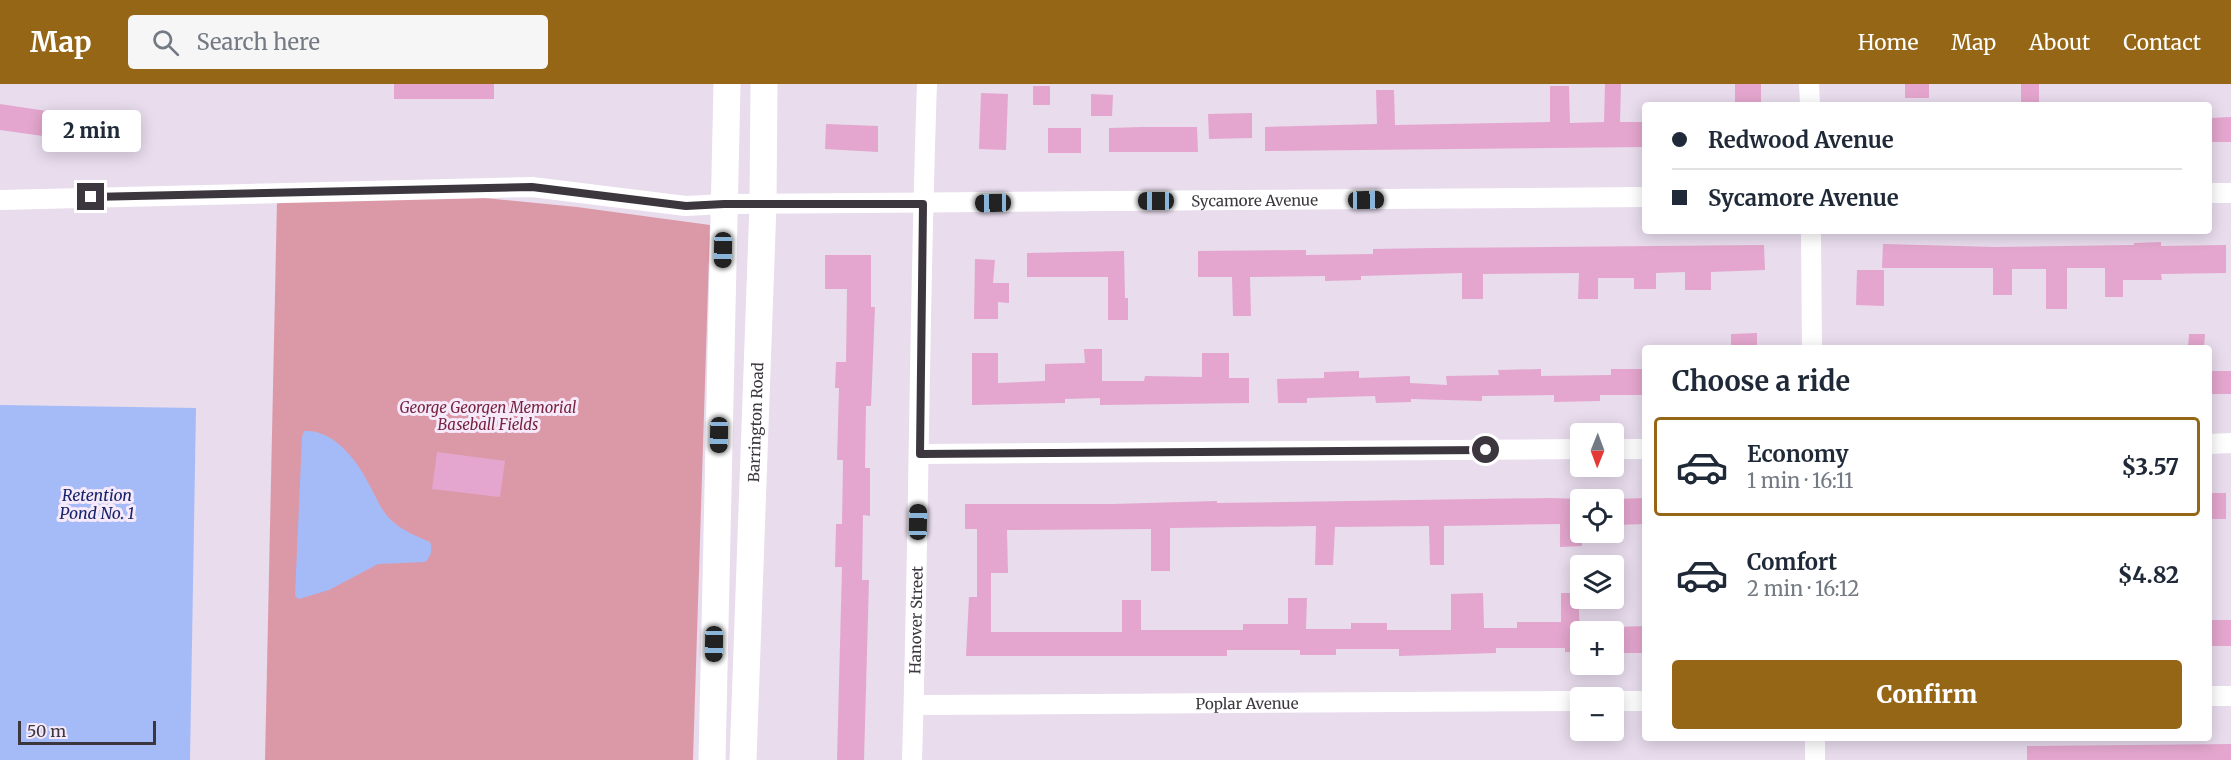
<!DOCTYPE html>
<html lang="en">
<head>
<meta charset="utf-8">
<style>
  :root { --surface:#fff; --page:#f6f6f7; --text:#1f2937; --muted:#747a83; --line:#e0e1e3; --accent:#956615 }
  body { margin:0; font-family:Merriweather,serif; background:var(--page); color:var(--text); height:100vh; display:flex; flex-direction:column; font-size:22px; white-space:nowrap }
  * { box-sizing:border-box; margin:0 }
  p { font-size:20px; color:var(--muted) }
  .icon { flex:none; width:33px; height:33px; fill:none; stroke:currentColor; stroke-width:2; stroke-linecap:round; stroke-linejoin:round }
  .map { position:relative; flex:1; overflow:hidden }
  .drawer { position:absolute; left:1642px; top:261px; width:570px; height:396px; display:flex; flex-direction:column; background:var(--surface); border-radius:6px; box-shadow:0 3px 15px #0003 }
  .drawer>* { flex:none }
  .guide { position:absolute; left:1642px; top:18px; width:570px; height:132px; border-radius:6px; box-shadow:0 3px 15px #0003; display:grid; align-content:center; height:132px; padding:0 30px; background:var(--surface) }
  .needle { width:39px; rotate:181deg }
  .fabs { position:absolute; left:1570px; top:339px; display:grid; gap:12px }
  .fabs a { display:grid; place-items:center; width:54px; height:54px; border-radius:6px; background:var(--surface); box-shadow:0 3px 15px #0003; font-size:30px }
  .scale { position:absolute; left:18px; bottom:15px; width:138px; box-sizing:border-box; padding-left:6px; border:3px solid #3c373e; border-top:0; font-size:16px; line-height:21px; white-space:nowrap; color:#3c373e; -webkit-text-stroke:4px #f5e9fa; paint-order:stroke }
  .end { position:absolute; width:27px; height:27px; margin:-14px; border:8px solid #3c373e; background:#fff; box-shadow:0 0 0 3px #fff }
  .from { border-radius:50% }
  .bubble { position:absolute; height:42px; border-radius:6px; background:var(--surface); box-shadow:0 3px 15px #0003; font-size:20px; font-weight:800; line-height:42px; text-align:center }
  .car { position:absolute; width:18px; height:36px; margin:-18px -9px; border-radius:8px; box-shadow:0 0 4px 2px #0007; background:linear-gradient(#222 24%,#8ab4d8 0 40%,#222 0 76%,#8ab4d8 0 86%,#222 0) }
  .guide b { display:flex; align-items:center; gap:21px; height:57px; font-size:22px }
  .guide b+b { border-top:2px solid var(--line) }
  .guide i { width:15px; height:15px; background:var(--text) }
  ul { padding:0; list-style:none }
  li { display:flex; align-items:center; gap:18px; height:99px; margin:0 12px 9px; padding:0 18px; border:3px solid transparent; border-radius:6px }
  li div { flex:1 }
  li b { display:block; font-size:22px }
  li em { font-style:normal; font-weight:800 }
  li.active { border-color:var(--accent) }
  li>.icon { width:54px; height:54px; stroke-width:1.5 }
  h2 { padding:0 30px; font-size:27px; line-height:72px }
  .button { display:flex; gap:12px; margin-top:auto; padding:12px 30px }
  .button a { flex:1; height:69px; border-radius:6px; background:var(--accent); color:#fff; font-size:24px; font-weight:800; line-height:69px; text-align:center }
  header { display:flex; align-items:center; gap:36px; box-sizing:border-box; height:84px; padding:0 30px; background:var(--accent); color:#fff }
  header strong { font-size:28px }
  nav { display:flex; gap:33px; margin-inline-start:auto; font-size:21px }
  .search { width:420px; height:54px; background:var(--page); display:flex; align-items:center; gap:15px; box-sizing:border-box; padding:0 21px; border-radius:6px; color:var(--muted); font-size:22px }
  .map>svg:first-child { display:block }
</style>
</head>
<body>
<header>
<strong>Map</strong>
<div class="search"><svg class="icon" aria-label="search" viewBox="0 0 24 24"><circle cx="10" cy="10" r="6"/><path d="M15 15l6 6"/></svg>Search here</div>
<nav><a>Home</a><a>Map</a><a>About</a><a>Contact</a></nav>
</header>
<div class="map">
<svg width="2231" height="676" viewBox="0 0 2231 676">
  <rect width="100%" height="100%" fill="#e8dced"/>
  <!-- green -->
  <path fill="#db99a8" d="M474,113L577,123L710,141L693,676H265L277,117Z"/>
  <!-- water -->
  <g fill="#a5bbf8">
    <path d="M0,321L196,324L190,676H0Z"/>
    <path d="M304,347C335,345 359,379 371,404C377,415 381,426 390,435C401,446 416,452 430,458C433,466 431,473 425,478L378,480L329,506L299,515L295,512L302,353Z"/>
  </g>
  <!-- building -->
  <g fill="#e4a6ce">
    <rect x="394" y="0" width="100" height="15"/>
    <path d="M1605,0H1621L1620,38H1646V63L1265,67V43L1377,40L1376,6H1394L1395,41L1550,38V2H1569L1570,39L1604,38Z"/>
    <rect x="1735" y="0" width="26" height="21"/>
    <rect x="1905" y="0" width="24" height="14"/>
    <rect x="2021" y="0" width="18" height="21"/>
    <rect x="1033" y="2" width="17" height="19"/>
    <path d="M981,9L1008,10L1006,66L979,65Z"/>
    <path d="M1091,10L1113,11L1112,32H1091Z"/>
    <path d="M0,20L60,29L57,54L0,46Z"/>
    <path d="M1252,29V54L1209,55L1208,30Z"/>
    <path d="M2231,33V58H2210V34Z"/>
    <path d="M826,40L878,42V68L825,65Z"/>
    <path d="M1142,43H1197L1198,68H1109V44Z"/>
    <rect x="1048" y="44" width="33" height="25"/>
    <path d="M2161,158V162L2226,161V189L2161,190L2162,196H2123V213H2105V184H2067V225H2046V185H2012V211H1993V184H1882L1883,160L1995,163L2134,161V159Z"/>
    <path d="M1764,161L1765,186L1711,188V206H1685V188L1656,189V205H1634V194H1598V215H1578L1579,189L1483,190V215H1462V189L1361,192V196L1325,197V192L1250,193L1251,232H1233L1232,193H1198V167L1306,166V171L1373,170V165L1433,164Z"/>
    <path d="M1124,167L1125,214H1128V236H1108V193H1027V169Z"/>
    <path d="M825,171H871V223H875L871,322H866L865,384H870V432L863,431L862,496H869L864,676H837L842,483H835L836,440H842L843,376H837L839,304H835L836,278H846L847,205H825Z"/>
    <path d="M975,175L995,176L993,199H1009V219L998,218V235H974Z"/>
    <path d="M1857,186H1884V222L1856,221Z"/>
    <path d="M1757,249V264H1731V250Z"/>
    <path d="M2189,250H2205L2204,264H2188Z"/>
    <path d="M1084,265H1102V297H1144L1145,292L1202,293V269H1229V294H1249V319L1100,321V314L1065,315V319L972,321V269H998V299L1045,297V280L1085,279Z"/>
    <path d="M1541,285V292L1611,291V285H1646V311H1600V317L1554,318V311L1482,312V317L1411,315V318L1376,319L1375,312L1307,314V319H1278L1277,295L1324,294V288L1359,287V294L1410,292V299L1447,301L1446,292L1499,291L1498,286Z"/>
    <rect x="2210" y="287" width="21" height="23"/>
    <path d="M437,368L505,377L500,413L432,405Z"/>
    <rect x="2210" y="409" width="16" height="26"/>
    <path d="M1549,414L1581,415L1582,462L1560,463V440L1444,442V481H1430L1429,442L1335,443L1333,481H1315L1316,442L1170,444V487H1151V445L1007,446L1008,489H991V548H1122V516H1141V546H1243V540H1288V514H1307L1306,545H1351V539H1387V546H1451V510L1483,509L1484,544H1517V538H1561V509H1578L1581,568H1565V564H1496V569L1399,572V565H1336V571H1300V566H1227V572H966L969,513H977V445H965V420H1113L1217,417V419Z"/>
    <path d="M1646,414V440L1615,441V415Z"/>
    <rect x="2210" y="536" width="21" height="26"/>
    <path d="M1646,542V569H1617L1616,543Z"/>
    <path d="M2231,660V676H2027V662Z"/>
  </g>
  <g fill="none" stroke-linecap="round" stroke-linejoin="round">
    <!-- street -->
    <g stroke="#fff" stroke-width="20">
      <path d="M1809,0L1810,21"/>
      <path d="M2210,109H2231"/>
      <path id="s1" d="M0,116L532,103L686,122L724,120L1646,113"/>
      <path d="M1811,147L1812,264"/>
      <path d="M2210,360L2231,359"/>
      <path d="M1614,365H1646"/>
      <path d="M920,370L1581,365"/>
      <path d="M2210,612H2231"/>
      <path d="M1614,617H1646"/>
      <path id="s2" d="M914,621L1581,617"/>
      <path d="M1815,654V676"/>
      <path id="s3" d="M912,676C919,451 919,225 927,0"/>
    </g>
    <!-- secondary -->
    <g stroke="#fff" stroke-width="27">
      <path d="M712,676L727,0"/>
      <path id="s4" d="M743,676L763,120L764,0"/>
    </g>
  </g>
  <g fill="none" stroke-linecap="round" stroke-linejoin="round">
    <!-- route -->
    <path stroke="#3c373e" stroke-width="8" d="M91,113L532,103L686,122L724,120H923L920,370L1486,366"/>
  </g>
  <g text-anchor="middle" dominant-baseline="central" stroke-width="6" stroke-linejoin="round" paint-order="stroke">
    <!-- street labels -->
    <g font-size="15" fill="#3c373e" stroke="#f5e9fa">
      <text stroke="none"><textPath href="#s1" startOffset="1256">Sycamore Avenue</textPath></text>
      <text stroke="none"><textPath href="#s4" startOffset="338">Barrington Road</textPath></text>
      <text stroke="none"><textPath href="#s3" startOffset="140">Hanover Street</textPath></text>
      <text stroke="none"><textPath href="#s2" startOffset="333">Poplar Avenue</textPath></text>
    </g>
    <!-- park labels -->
    <g font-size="15" font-style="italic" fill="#78233f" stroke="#f5e9fa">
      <text x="488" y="323">George Georgen Memorial<tspan x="488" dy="17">Baseball Fields</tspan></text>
    </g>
    <!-- water labels -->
    <g font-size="16" font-style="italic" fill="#162468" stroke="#f5e9fa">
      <text x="97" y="411">Retention<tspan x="97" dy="18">Pond No. 1</tspan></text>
    </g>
  </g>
</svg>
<div class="fabs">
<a><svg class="needle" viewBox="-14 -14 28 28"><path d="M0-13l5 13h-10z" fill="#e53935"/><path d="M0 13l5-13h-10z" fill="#747a83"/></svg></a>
<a><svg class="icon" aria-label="locate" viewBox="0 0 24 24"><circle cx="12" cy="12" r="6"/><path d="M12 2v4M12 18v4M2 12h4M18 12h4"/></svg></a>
<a><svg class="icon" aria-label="layers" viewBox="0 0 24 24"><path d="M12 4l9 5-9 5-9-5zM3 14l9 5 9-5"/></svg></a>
<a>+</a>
<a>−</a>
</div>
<div class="scale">50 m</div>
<i class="end from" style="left:1486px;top:366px"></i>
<i class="end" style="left:91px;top:113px"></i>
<div class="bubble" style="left:42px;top:26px;width:99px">2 min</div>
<i class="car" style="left:1366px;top:116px;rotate:89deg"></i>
<i class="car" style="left:1156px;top:117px;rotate:270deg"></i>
<i class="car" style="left:993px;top:119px;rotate:269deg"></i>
<i class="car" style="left:723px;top:166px;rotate:181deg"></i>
<i class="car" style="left:719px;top:351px;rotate:181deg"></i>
<i class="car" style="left:918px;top:438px;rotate:1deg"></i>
<i class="car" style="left:714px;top:560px;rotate:181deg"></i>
<div class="guide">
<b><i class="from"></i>Redwood Avenue</b>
<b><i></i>Sycamore Avenue</b>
</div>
<section class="drawer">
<h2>Choose a ride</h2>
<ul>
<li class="active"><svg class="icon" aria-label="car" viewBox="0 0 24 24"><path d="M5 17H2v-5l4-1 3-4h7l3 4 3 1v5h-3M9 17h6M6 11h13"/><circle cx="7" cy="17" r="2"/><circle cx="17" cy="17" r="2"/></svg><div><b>Economy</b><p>1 min · 16:11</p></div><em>$3.57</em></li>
<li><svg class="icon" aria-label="car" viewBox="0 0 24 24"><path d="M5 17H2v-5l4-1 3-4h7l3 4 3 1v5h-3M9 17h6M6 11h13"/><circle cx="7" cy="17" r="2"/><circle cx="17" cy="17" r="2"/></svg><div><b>Comfort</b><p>2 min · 16:12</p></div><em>$4.82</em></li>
</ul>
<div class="button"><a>Confirm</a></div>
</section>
</div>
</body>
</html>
